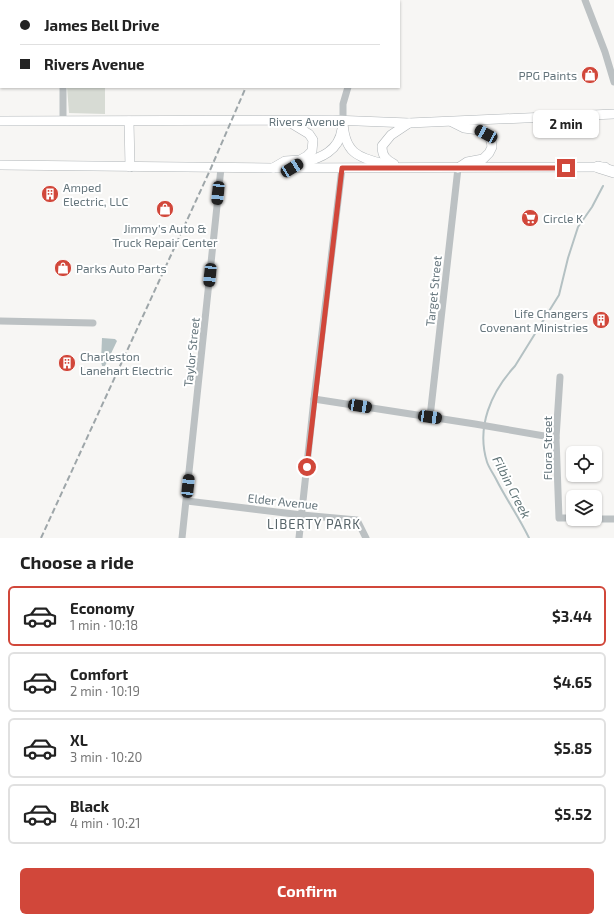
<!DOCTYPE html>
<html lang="en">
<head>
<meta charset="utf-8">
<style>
  :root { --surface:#fff; --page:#f6f6f6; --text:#222; --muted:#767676; --line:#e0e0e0; --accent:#d1473a }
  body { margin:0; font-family:"Exo 2",sans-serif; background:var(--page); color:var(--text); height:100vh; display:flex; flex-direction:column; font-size:15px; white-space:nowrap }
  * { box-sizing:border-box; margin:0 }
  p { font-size:13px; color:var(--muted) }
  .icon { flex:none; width:22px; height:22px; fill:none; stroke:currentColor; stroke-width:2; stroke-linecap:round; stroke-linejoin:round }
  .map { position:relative; height:538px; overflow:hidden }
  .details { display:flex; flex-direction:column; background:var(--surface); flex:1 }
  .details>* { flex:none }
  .guide { position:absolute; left:0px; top:0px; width:400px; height:88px; box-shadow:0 1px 3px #0004; display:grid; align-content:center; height:88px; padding:0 20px; background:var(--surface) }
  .buttons { position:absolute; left:566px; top:446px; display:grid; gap:8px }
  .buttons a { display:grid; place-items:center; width:36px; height:36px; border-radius:6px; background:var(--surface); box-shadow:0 1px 3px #0004; font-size:20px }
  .end { position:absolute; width:18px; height:18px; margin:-9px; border:5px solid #d1473a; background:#fff; box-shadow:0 0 0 2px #fff }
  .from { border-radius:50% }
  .bubble { position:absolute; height:28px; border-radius:6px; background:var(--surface); box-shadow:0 1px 3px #0004; font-size:13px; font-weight:700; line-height:28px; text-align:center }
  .car { position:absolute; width:12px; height:24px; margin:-12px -6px; border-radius:5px; box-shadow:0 0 3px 1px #0007; background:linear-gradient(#222 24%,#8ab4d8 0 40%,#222 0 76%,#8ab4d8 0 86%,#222 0) }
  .guide b { display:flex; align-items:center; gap:14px; height:38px; font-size:15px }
  .guide b+b { border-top:1px solid var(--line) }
  .guide i { width:10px; height:10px; background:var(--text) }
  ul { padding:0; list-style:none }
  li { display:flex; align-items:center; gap:12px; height:60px; margin:0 8px 6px; padding:0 12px; border:2px solid var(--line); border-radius:6px }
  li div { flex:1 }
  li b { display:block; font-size:15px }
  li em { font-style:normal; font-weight:700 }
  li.selected { border-color:var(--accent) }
  li>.icon { width:36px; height:36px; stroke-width:1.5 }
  h2 { padding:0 20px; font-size:18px; line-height:48px }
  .cta { display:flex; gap:8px; margin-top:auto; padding:8px 20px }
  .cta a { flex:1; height:46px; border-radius:6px; background:var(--accent); color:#fff; font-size:16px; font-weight:700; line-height:46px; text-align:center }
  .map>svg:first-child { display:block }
</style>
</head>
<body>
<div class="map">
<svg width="614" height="538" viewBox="0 0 614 538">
  <rect width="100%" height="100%" fill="#f7f6f4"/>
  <!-- green -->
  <path fill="#d7dbd4" d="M67,87H105V114L69,113Z"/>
  <!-- water -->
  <path fill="#b4c1c3" d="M102,338L115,339L117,341L105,366H102L101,361Z"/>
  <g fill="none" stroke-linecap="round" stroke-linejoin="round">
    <!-- stream -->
    <path stroke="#b4c1c3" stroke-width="2" d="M529,538C519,517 506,499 496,479C493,473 489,468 487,462C476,427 491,392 515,366L559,295L568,258L578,227L592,207L603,186"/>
    <defs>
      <g id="major">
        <path d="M0,121L333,120L409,123L614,114"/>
        <path d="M129,121L130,167"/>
        <path d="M343,121C344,152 357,158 385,164"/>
        <path d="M452,122L464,128L479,130L486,134L491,140L492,147L489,153L483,159L467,162L458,168"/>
        <path d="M302,163C321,158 339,151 342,129"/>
        <path d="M394,164C386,160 382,156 382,146L391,135L409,123"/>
        <path d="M0,165L272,168L605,167"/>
        <path d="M273,168L285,161L300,160L307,156L312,151L313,140L309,134L289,122"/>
      </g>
      <path id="highway" d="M598,167L614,172"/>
    </defs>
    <!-- major casing -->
    <use href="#major" stroke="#b0b5b8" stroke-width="10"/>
    <!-- highway casing -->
    <use href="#highway" stroke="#b0b4b7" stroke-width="12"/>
    <!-- minor -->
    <g stroke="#bcc1c3" stroke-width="7">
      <path d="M149,0H159"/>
      <path d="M585,0L605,52L614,82"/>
      <path d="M65,1L66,0"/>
      <path d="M384,1L385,0"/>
      <path d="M63,87V121"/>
      <path d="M343,121V104L348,87"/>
      <path d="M0,321L93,323"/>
      <path d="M560,377L556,438L559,518H573"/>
      <path d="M314,399L475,424L556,438"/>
      <path d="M430,417L458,168"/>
      <path d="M187,501L302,515L357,520L366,538"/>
      <path d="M595,519H614"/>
      <path d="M182,538L221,168"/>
      <path d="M299,538L314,399L342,168"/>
    </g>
    <!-- major -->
    <use href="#major" stroke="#fff" stroke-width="9"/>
    <!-- highway -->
    <use href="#highway" stroke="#fff" stroke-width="11"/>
    <!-- rail -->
    <g stroke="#9ea6a9" stroke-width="2" stroke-dasharray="6 3" stroke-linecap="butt">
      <path d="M285,1V0"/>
      <path d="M41,538L211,168L246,87"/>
    </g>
  </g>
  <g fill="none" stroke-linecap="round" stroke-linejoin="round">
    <!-- route -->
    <path stroke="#d1473a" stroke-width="5" d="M307,467L342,168H566"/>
  </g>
  <!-- icons -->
  <defs>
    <symbol id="shop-disc" viewBox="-11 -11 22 22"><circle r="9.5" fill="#d1473a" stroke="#fff"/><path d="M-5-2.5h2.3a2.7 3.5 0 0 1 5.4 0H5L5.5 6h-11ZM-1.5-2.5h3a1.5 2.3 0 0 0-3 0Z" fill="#fff"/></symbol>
    <symbol id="building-disc" viewBox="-11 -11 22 22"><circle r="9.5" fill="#d1473a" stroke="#fff"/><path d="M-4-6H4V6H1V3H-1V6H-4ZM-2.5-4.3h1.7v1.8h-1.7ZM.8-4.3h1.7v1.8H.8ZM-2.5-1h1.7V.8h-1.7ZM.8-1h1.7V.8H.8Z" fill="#fff"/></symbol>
    <symbol id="supermarket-disc" viewBox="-11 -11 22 22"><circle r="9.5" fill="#d1473a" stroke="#fff"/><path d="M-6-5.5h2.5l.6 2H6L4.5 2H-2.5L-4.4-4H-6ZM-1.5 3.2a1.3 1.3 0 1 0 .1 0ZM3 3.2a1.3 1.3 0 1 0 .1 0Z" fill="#fff"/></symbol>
  </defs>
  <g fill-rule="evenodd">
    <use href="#shop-disc" x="580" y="65" width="20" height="20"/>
    <use href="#building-disc" x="40" y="184" width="20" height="20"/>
    <use href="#shop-disc" x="155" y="199" width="20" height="20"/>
    <use href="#supermarket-disc" x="520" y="208" width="20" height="20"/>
    <use href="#shop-disc" x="53" y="258" width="20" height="20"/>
    <use href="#building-disc" x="591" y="310" width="20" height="20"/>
    <use href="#building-disc" x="57" y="353" width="20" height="20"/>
  </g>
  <g text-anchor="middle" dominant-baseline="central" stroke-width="4" stroke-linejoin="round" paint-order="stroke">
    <!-- poi labels -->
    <g font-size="12" fill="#65757c" stroke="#fff" text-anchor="start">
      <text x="577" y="75" text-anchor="end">PPG Paints</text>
      <text x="63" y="187">Amped<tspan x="63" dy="14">Electric, LLC</tspan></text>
      <text x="543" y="218">Circle K</text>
      <text x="165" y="228" text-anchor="middle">Jimmy's Auto &amp;<tspan x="165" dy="14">Truck Repair Center</tspan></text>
      <text x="76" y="268">Parks Auto Parts</text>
      <text x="588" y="313" text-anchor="end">Life Changers<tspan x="588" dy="14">Covenant Ministries</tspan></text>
      <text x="80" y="356">Charleston<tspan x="80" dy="14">Lanehart Electric</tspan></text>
    </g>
    <!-- street labels -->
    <g font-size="12" fill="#65757c" stroke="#fff">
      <text x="307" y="121">Rivers Avenue</text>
      <text transform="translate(433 291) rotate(-84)">Target Street</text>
      <text transform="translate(191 352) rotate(-84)">Taylor Street</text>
      <text transform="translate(547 448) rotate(-90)">Flora Street</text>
      <text transform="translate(283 501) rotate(6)">Elder Avenue</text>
    </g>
    <!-- water labels -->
    <g font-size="13" font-style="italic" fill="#607477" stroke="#fff">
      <text transform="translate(512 487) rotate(63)">Filbin Creek</text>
    </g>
    <!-- neighbourhood labels -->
    <g font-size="13" letter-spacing="1" fill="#566368" stroke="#fff">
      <text x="314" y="524">LIBERTY PARK</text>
    </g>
  </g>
</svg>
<div class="buttons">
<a><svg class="icon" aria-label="locate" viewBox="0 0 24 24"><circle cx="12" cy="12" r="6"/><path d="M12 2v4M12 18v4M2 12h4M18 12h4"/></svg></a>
<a><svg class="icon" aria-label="layers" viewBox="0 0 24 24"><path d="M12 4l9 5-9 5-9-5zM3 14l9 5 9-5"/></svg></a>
</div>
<i class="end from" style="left:307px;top:467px"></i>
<i class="end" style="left:566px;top:168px"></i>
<div class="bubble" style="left:533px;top:110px;width:66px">2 min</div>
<i class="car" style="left:486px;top:134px;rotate:298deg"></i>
<i class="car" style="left:292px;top:168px;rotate:59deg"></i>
<i class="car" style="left:218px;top:193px;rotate:186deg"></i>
<i class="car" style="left:210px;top:275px;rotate:186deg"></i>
<i class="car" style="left:360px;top:406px;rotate:99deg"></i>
<i class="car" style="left:430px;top:417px;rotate:98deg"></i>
<i class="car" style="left:188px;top:486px;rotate:6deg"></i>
<div class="guide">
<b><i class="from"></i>James Bell Drive</b>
<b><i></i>Rivers Avenue</b>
</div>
</div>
<section class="details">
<h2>Choose a ride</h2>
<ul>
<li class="selected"><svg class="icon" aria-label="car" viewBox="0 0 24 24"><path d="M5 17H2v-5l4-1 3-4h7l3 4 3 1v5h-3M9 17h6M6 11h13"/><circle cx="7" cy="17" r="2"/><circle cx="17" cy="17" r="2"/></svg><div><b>Economy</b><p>1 min · 10:18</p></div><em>$3.44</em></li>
<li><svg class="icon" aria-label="car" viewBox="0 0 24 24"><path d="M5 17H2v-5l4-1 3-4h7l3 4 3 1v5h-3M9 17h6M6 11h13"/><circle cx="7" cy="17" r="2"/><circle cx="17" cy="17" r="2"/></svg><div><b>Comfort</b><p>2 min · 10:19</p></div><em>$4.65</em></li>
<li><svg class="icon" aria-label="car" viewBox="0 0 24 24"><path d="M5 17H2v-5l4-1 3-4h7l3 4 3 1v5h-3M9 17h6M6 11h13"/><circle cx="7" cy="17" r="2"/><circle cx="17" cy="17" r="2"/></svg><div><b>XL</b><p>3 min · 10:20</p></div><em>$5.85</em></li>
<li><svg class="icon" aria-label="car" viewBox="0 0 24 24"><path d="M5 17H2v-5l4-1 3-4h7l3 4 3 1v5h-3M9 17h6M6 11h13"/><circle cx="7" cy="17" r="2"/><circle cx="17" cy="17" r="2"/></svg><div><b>Black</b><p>4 min · 10:21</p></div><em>$5.52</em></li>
</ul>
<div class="cta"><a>Confirm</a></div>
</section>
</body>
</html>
